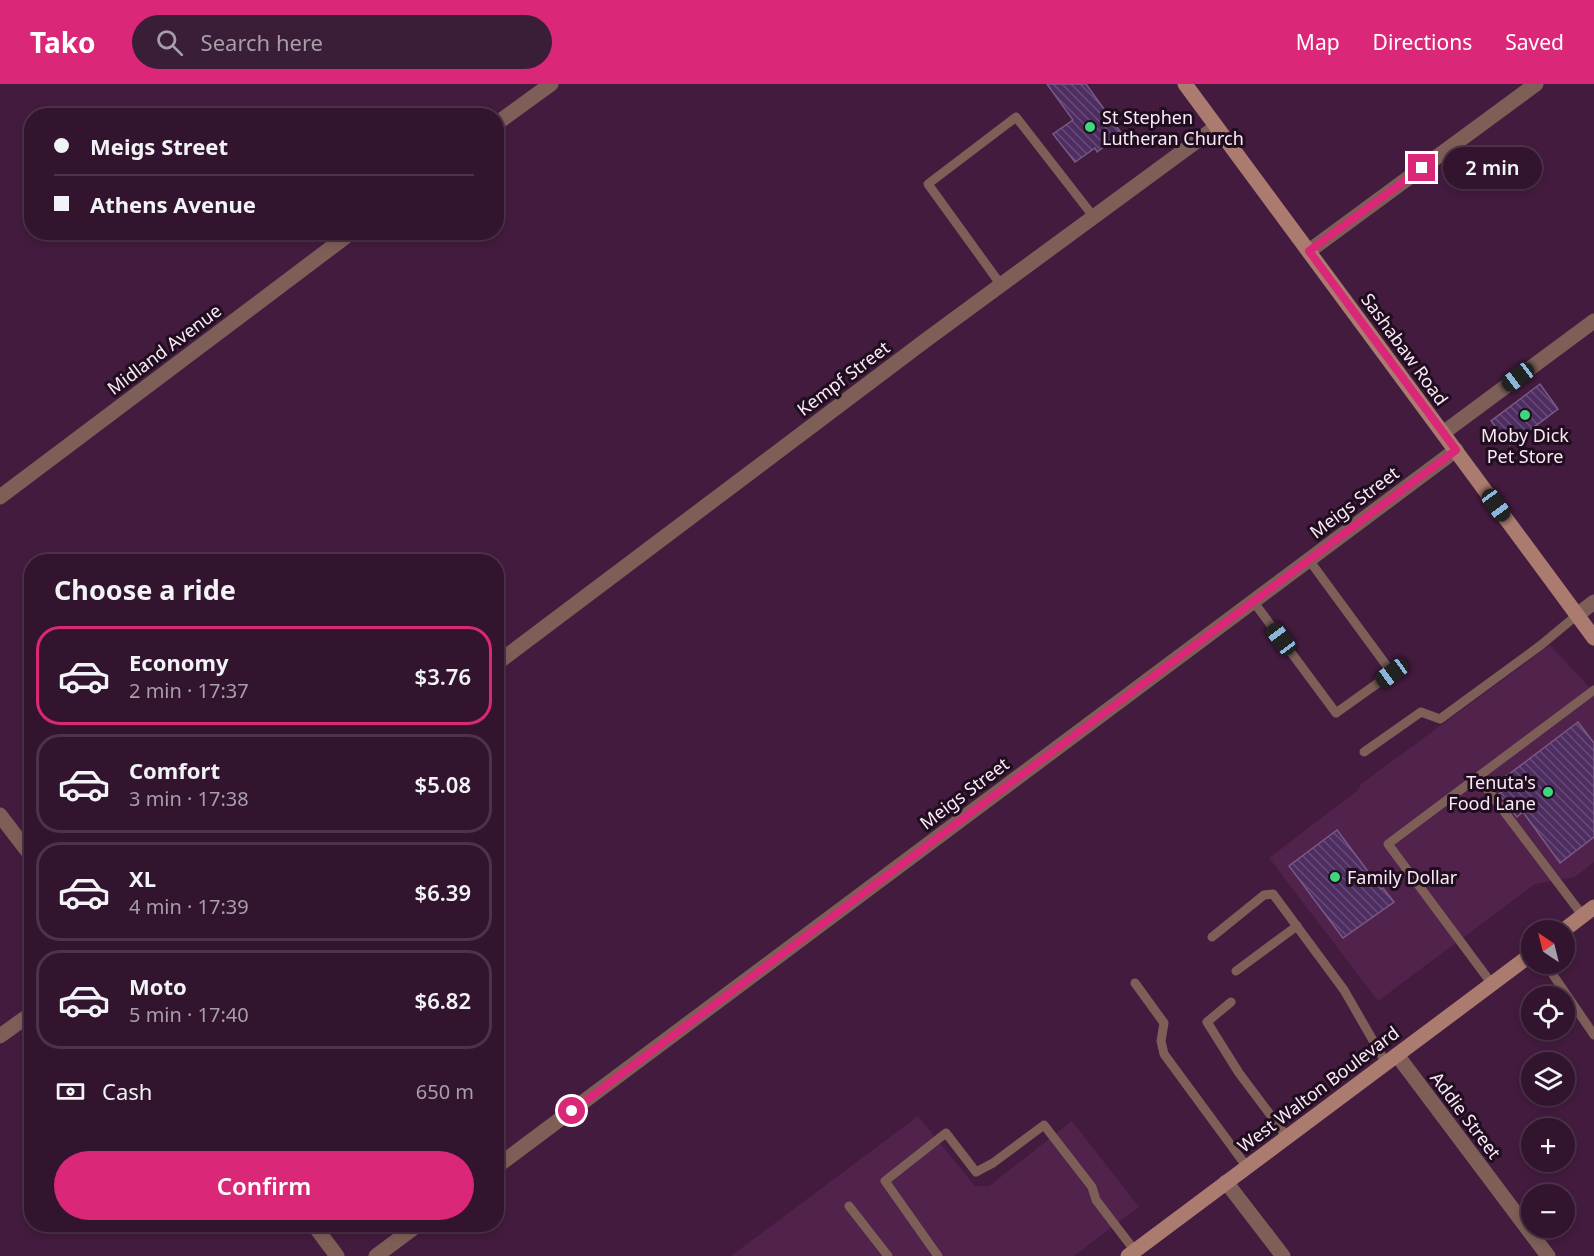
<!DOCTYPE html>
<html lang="en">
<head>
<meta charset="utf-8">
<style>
  :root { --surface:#32142e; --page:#3a1d36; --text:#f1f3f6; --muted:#a89eaa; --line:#4d334a; --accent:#db2777 }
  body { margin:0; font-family:"Noto Sans",sans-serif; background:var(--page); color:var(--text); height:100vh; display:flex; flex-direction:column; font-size:22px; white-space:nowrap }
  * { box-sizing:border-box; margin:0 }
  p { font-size:20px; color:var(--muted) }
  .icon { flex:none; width:33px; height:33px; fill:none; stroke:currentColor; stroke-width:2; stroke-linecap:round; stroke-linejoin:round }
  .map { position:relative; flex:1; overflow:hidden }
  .drawer { position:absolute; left:24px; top:470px; width:480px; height:678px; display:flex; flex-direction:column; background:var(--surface); border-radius:24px; box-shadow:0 3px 9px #0003,0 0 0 2px var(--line) }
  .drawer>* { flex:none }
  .hud { position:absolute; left:24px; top:24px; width:480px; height:132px; border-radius:24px; box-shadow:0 3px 9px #0003,0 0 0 2px var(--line); display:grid; align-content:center; height:132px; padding:0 30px; background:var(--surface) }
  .needle { width:39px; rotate:325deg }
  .buttons { position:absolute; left:1521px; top:836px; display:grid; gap:12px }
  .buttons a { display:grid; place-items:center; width:54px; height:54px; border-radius:50%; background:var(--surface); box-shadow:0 3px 9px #0003,0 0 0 2px var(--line); font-size:30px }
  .end { position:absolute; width:27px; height:27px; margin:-14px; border:8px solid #db2777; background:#fff; box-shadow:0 0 0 3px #fff }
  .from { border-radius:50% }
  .bubble { position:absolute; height:42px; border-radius:21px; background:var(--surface); box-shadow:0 3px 9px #0003,0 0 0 2px var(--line); font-size:20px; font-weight:600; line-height:42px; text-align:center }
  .car { position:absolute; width:18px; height:36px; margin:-18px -9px; border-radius:8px; box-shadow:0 0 4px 2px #0007; background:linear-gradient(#222 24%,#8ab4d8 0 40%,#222 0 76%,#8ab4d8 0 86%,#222 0) }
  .hud b { display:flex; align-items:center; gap:21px; height:57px; font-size:22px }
  .hud b+b { border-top:2px solid var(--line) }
  .hud i { width:15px; height:15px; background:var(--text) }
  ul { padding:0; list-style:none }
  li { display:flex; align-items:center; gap:18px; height:99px; margin:0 12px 9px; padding:0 18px; border:3px solid var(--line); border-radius:24px }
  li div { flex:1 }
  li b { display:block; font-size:22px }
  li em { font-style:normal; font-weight:600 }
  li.active { border-color:var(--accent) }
  li>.icon { width:54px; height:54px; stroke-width:1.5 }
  h2 { padding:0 30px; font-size:27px; line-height:72px }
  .pay { display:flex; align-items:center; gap:15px; height:66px; padding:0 30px; font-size:22px }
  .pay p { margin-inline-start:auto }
  .cta { display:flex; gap:12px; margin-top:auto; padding:12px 30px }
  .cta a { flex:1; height:69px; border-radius:36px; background:var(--accent); color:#fff; font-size:24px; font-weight:600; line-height:69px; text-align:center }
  header { display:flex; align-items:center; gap:36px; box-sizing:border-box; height:84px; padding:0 30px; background:var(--accent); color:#fff }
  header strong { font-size:28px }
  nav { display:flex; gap:33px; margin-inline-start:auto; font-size:21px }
  .search { width:420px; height:54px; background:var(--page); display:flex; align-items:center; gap:15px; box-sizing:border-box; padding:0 21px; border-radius:33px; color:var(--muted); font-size:22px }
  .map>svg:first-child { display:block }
</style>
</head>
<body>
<header>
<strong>Tako</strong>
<div class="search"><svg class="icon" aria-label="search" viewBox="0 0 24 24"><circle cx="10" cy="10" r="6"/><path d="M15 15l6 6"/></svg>Search here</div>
<nav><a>Map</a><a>Directions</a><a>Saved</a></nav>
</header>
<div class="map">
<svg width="1594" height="1172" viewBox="0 0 1594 1172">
  <defs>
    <pattern id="building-back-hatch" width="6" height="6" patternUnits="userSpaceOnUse" patternTransform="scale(1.5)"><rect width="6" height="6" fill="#4e2d60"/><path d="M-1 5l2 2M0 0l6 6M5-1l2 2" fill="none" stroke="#684b78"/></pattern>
  </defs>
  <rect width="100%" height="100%" fill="#431b3e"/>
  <!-- built -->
  <g fill="#51224b">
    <path d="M1550,561L1594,608V778L1575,793L1535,800L1378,917L1269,774L1358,706L1361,700Z"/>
    <path d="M918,1032L975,1102H989L1072,1037L1139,1123L1074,1172H731Z"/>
  </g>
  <!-- building -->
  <g fill="url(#building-back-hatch)" stroke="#785a89" stroke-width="1.5">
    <path d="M1047,0H1086L1122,50L1097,68L1095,64L1075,78L1053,50L1073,36Z"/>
    <path d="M1540,300L1558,325L1510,361L1491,337Z"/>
    <path d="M1578,638L1594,659V753L1560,779L1523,728L1517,733L1499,710L1506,705L1500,697Z"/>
    <path d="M1337,746L1381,805L1383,804L1394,818L1343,854L1289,782Z"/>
  </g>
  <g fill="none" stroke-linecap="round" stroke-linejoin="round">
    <!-- lane -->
    <g stroke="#7e5f58" stroke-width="9">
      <path d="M1001,201L928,100L1016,33L1093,132"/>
      <path d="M1253,517L1336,629L1392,589L1309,476"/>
      <path d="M1364,668L1421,628L1440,635L1541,561L1577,531"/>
      <path d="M1478,693L1583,832"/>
      <path d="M1212,853L1264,811L1273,810L1344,906L1386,979"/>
      <path d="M1545,879L1594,951"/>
      <path d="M1236,887L1297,842"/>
      <path d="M1135,899L1164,939L1161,957L1164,970L1247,1083"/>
      <path d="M1492,900L1388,760L1594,606"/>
      <path d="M1231,918L1207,938L1239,989L1287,1053"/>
      <path d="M849,1122L888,1172"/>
      <path d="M938,1172L885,1097L946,1049L976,1088L993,1079L1044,1041L1092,1103L1096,1116L1135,1167"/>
    </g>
    <!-- street -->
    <g stroke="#7e5f58" stroke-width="15">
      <path d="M496,40L551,0"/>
      <path d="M1309,167L1536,0"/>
      <path d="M1443,349L1594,237"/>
      <path d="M0,413L352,148"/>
      <path d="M1577,531L1594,518"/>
      <path d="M496,580L926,256L1216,43"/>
      <path d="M0,731L32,773"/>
      <path d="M0,952L32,929"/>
      <path d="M1397,971L1548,1172"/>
      <path d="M496,1083L1456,366"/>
      <path d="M1226,1098L1283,1172"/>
      <path d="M313,1140L337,1172"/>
      <path d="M376,1172L419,1140"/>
    </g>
    <!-- secondary -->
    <g stroke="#ab7b70" stroke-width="15">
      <path d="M1185,0L1594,554"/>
      <path d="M1564,846L1594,823"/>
      <path d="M1128,1172L1532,870"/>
    </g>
  </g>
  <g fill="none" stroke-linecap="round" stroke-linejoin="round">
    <!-- route -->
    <path stroke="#db2777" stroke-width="8" d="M572,1027L1456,366L1309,167L1422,84"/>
  </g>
  <!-- markers -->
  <g fill="#3ed77d" stroke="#1f0e1d" stroke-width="2">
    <circle cx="1090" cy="43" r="6"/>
    <circle cx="1525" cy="331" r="6"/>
    <circle cx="1548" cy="708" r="6"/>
    <circle cx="1335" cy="793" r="6"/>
  </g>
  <g text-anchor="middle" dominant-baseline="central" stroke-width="6" stroke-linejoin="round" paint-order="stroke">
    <!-- poi labels -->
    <g font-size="18" fill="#fde8f9" stroke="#1f0e1d" text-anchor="start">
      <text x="1102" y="33">St Stephen<tspan x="1102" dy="21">Lutheran Church</tspan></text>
      <text x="1525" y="351" text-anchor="middle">Moby Dick<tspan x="1525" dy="21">Pet Store</tspan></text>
      <text x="1536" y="698" text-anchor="end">Tenuta's<tspan x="1536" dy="21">Food Lane</tspan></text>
      <text x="1347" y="793">Family Dollar</text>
    </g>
    <!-- street labels -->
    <g font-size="18" fill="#fde8f9" stroke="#1f0e1d">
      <text transform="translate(164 265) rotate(-37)">Midland Avenue</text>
      <text transform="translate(1405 265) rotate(54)">Sashabaw Road</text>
      <text transform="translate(843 294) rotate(-37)">Kempf Street</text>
      <text transform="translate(1354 418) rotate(-37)">Meigs Street</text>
      <text transform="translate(964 709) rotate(-37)">Meigs Street</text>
      <text transform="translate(1318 1005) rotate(-37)">West Walton Boulevard</text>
      <text transform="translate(1466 1031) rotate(53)">Addie Street</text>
    </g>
  </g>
</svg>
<div class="buttons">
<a><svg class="needle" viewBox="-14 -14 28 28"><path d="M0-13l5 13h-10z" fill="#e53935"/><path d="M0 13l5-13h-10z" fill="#a89eaa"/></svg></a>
<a><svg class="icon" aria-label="locate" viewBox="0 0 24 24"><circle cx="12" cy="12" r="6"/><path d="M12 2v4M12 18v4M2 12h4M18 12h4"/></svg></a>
<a><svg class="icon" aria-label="layers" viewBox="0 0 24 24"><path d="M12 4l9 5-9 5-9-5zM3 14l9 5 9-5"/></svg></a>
<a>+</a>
<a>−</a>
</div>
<i class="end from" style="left:572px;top:1027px"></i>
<i class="end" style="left:1422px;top:84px"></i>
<div class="bubble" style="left:1443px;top:63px;width:99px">2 min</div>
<i class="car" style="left:1518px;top:293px;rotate:233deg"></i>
<i class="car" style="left:1496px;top:421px;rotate:144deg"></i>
<i class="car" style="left:1281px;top:555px;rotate:323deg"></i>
<i class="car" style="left:1392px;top:589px;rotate:234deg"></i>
<div class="hud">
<b><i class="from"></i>Meigs Street</b>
<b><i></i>Athens Avenue</b>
</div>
<section class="drawer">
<h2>Choose a ride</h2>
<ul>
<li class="active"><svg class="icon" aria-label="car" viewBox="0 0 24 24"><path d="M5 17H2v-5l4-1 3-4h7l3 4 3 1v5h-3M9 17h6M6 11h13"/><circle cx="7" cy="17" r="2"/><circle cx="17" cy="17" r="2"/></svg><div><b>Economy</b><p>2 min · 17:37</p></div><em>$3.76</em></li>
<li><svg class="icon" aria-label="car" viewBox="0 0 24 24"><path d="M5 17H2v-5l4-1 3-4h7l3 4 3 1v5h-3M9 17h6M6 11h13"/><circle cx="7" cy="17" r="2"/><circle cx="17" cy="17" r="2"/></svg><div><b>Comfort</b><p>3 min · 17:38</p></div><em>$5.08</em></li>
<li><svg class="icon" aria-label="car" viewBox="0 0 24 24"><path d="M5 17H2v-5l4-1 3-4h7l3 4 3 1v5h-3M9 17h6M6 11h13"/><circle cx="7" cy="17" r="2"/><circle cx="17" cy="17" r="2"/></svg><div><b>XL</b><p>4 min · 17:39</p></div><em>$6.39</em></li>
<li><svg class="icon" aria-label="car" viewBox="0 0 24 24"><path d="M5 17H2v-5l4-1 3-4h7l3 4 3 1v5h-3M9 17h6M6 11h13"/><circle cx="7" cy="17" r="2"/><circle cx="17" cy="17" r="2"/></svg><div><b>Moto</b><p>5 min · 17:40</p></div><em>$6.82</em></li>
</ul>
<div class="pay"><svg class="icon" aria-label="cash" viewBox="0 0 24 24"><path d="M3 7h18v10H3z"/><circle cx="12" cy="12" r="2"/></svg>Cash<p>650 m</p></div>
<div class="cta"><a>Confirm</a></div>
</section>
</div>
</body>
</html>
